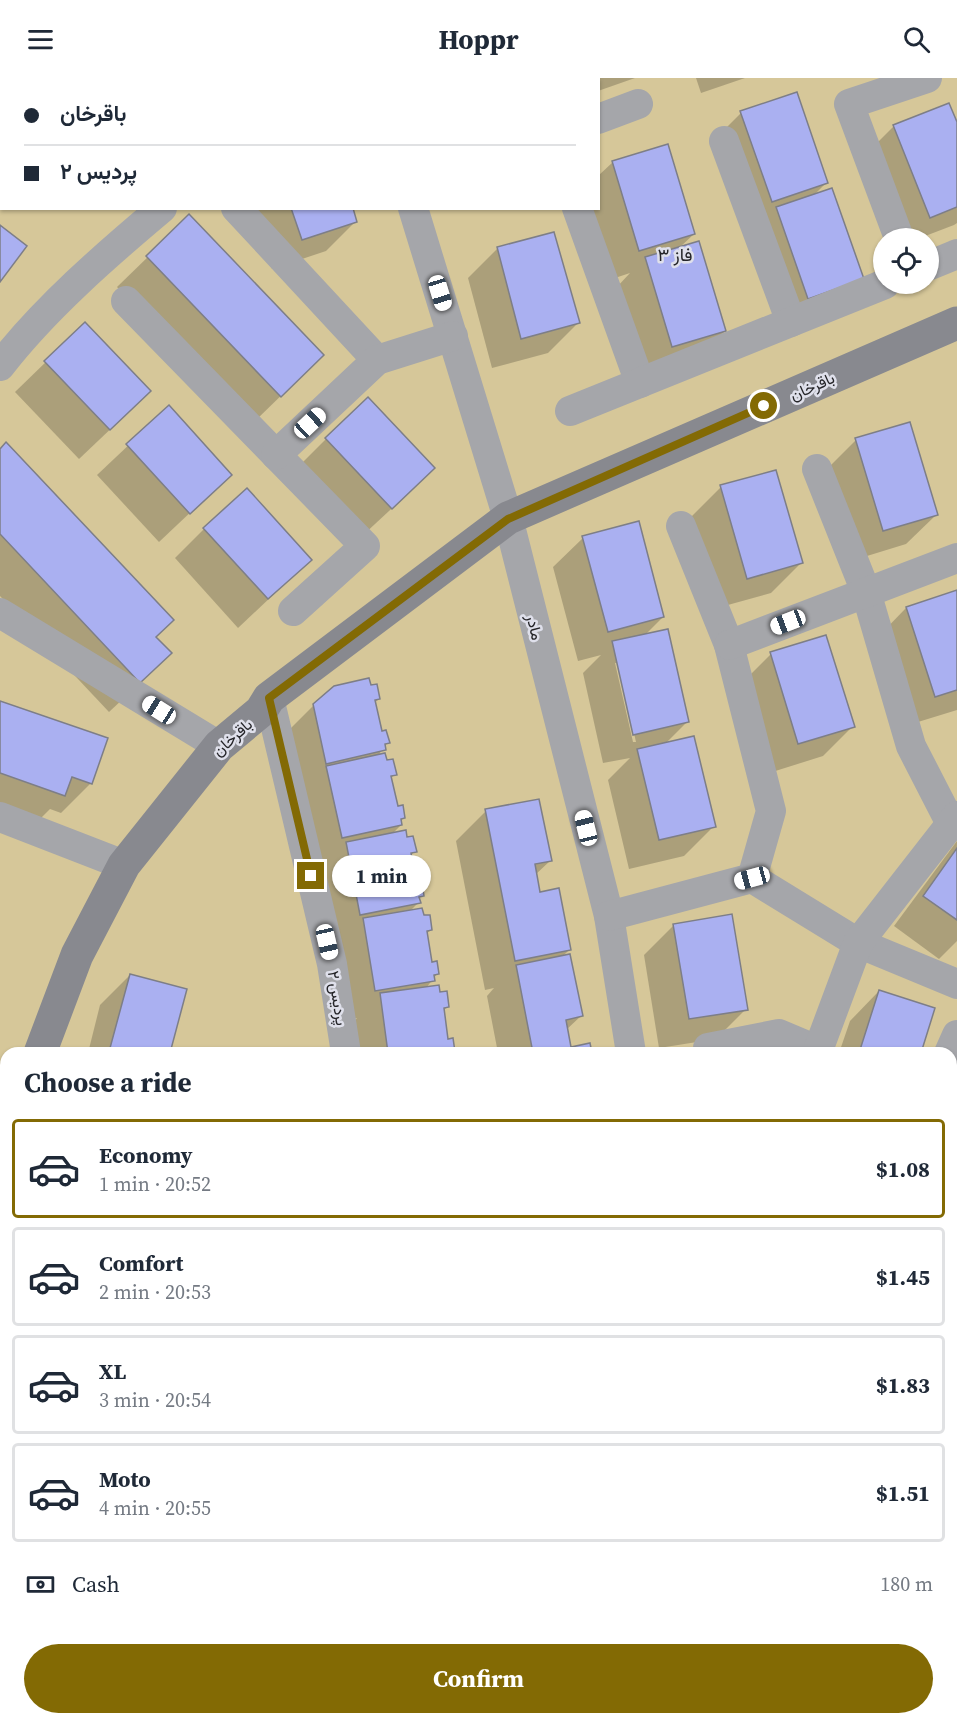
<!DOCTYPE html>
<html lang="en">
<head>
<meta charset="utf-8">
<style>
  :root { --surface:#fff; --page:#f2f2f3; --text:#1f2937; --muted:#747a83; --line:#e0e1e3; --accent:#836a04 }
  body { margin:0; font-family:"Source Serif 4",Vazirmatn,serif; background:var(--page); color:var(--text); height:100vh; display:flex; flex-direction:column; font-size:22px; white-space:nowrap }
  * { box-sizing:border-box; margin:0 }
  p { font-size:20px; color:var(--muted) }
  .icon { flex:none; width:33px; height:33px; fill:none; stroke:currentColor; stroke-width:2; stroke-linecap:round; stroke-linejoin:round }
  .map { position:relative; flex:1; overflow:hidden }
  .sheet { position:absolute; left:0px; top:969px; width:957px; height:678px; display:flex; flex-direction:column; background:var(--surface); border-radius:18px 18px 0 0; box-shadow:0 2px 4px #0004 }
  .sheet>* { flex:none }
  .top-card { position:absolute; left:0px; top:0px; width:600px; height:132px; box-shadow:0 2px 4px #0004; display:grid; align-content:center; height:132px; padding:0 24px; background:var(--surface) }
  .controls { position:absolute; left:873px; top:150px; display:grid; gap:12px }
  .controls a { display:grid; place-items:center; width:66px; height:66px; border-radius:50%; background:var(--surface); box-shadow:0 2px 4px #0004; font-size:30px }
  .end { position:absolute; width:27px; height:27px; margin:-14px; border:8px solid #836a04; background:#fff; box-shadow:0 0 0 3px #fff }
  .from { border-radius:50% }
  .bubble { position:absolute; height:42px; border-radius:21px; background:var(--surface); box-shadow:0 2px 4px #0004; font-size:20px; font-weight:700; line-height:42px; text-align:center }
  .car { position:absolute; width:18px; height:36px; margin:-18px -9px; border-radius:8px; box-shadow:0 0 4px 2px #0007; background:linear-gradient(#fff 24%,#345 0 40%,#fff 0 76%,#345 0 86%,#fff 0) }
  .top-card b { display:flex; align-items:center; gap:21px; height:57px; font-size:22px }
  .top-card b+b { border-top:2px solid var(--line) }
  .top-card i { width:15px; height:15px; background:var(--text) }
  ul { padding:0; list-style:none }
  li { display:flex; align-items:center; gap:18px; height:99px; margin:0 12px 9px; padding:0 12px; border:3px solid var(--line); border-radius:6px }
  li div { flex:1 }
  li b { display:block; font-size:22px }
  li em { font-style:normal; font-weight:700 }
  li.on { border-color:var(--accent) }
  li>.icon { width:54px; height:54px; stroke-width:1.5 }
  h2 { padding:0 24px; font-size:27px; line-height:72px }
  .pay { display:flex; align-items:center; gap:15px; height:66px; padding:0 24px; font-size:22px }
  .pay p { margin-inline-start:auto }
  .cta { display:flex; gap:12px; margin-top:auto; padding:12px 24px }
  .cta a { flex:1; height:69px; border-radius:36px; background:var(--accent); color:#fff; font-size:24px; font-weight:700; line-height:69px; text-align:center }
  header { display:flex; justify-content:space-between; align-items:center; height:78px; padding:0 24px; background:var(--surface); font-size:27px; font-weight:700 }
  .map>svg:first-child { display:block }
</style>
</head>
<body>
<header><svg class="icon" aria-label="menu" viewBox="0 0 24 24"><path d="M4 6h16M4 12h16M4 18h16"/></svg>Hoppr<svg class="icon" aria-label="search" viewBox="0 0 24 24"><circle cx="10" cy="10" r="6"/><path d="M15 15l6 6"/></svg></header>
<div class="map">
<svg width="957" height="1647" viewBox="0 0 957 1647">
  <rect width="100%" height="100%" fill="#dfe0eb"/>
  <!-- green -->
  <path fill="#d6c799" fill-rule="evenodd" d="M0,0H957V1647H0ZM2,2H598V130H2ZM884,160H928V206H884ZM6,975H951V1641H6Z"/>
  <!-- shadow -->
  <g fill="#0003" fill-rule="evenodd">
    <path d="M0,0H20L2,2L0,27Z"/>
    <path d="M39,0H153L154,2H40Z"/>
    <path d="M177,0H199L195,2Z"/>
    <path d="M391,0H635L598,13V2H389Z"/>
    <path d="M696,0H745L701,15Z"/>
    <path d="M741,35L826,105L813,118L833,231L778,250L711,65Z"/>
    <path d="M894,48H957V145L954,147L920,160H897L864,78Z"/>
    <path d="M613,84L694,156L679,170L725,253L695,283L642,298L616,210L630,195L609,202L588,130H598V98Z"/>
    <path d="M252,130H351L356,143L326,173L272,191Z"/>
    <path d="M189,139L292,307L250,348L117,209Z"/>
    <path d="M553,155L578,245L548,275L492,290L468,200L497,171Z"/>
    <path d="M85,246L119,343L79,381L15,314Z"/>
    <path d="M169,329L230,397L159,464L97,397Z"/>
    <path d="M326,361L403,420L361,459L296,391Z"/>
    <path d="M856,362L936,437L906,466L854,482L826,392Z"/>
    <path d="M0,373L154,559L140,605L109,634L0,518Z"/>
    <path d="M721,409L801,485L771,515L717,530L691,439Z"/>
    <path d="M204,451L310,482L238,550L175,480Z"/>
    <path d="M583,460L663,539L644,558L687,644L665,666L714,748L684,778L629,791L608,702L630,680L603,685L583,595L601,577L578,583L553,489ZM615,585H618L636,664H633Z"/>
    <path d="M957,514V632L905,648L877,560L906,530Z"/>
    <path d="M771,576L853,648L823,678L769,695L741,606Z"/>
    <path d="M379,621L374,625L381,655L388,664L377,679L386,684L395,696L390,701L397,730L404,739L400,744L401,747L391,757L406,761L415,773L410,778L416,807L423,817L418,821L419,824L409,834L431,852L426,856L431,886L437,896L426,910L439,916L448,928L443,933L447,963L453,973L451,975H355L351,947L357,940L345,942L317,795L326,786L312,789L284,657L314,627Z"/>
    <path d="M0,624L91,705L61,735L50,731L34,747L0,735Z"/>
    <path d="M486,733L550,783L535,797L539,816L570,871L562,879L581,938L566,952L570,970L590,975H498L487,918L494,910L485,912L456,763Z"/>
    <path d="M957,763V863L939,881L894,848Z"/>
    <path d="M674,847L746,931L716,961L659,970L644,877Z"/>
    <path d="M130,897L169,975H88L100,927Z"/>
    <path d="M879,913L919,975H839L850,943Z"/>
    <path d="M6,1235V1302L0,1301V1269Z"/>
    <path d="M6,1305V1588L0,1587V1311Z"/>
    <path d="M255,1641H398L399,1645L397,1647H249Z"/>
    <path d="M420,1641H502L496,1647H420Z"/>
    <path d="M562,1641H628L622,1647H562Z"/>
  </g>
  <!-- building -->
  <g fill="#aab0f1" stroke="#7d7e87" stroke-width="1.5">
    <path d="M87,0H155V2H88Z"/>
    <path d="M420,0H597L592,2Z"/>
    <path d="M797,14L828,105L772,124L740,33Z"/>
    <path d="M949,25L957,44V129L930,140L893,47Z"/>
    <path d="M668,66L695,156L639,173L612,83Z"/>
    <path d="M832,110L864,201L808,221L776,129Z"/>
    <path d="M291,130H353L357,144L302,162Z"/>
    <path d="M189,136L324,277L281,319L146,178Z"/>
    <path d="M0,147L27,168L0,204Z"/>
    <path d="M554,154L580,245L521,261L497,169Z"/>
    <path d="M699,163L726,253L672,269L645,179Z"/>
    <path d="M85,244L151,313L110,352L44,283Z"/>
    <path d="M368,319L435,390L392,431L325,360Z"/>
    <path d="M169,327L232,397L190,436L126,366Z"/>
    <path d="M910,344L938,437L883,453L855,360Z"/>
    <path d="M6,364L174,542L156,559L172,575L140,605L0,456V371Z"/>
    <path d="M776,392L803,485L747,501L720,407Z"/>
    <path d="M247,410L312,482L268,521L203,450Z"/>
    <path d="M639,443L664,539L608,554L582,458Z"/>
    <path d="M957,512V612L935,619L906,529Z"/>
    <path d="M668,551L689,644L633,657L612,563Z"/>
    <path d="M826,557L855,649L798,666L770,574Z"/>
    <path d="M369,600L371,607L377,606L380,621L375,622L382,653L386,652L390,665L385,666L386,672L326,686L313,626L334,608Z"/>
    <path d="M0,623L108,660L92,706L72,699L65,718L0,695Z"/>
    <path d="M694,658L716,749L659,762L637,671Z"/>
    <path d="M385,675L387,682L393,681L397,697L391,698L398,728L403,727L405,740L401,741L402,747L342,760L326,688Z"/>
    <path d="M539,721L552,783L535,786L540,814L559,810L571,872L515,883L485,731Z"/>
    <path d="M406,752L407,759L413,758L417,774L411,775L417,806L422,805L424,818L419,819L421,825L360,837L346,764Z"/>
    <path d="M957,770V842L923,818Z"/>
    <path d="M422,830L424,837H430L432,852L427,853L432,884L437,883L439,896L434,897L435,903L375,913L363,840Z"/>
    <path d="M732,836L748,932L689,941L673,846Z"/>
    <path d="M570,876L583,938L566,942L571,969L590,965L592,975H533L516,887Z"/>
    <path d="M130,896L187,911L170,975H129L110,970Z"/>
    <path d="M439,907L440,914L447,913L449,929L444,930L448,961L453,960L455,974L388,975L380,915Z"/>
    <path d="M879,912L935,930L921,975H859Z"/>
    <path d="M6,1428V1553L0,1552V1458Z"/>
    <path d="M0,1623L6,1624V1641H21L20,1647H0Z"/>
    <rect x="268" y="1641" width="38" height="6"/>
    <path d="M344,1641H400V1646L349,1647V1644L344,1645Z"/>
  </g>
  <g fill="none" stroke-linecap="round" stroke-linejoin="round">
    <!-- street -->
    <g stroke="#a5a6aa" stroke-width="30">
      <path d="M371,0V2"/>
      <path d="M327,2L329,0"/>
      <path d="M598,41L638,26"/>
      <path d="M724,63L791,244"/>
      <path d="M236,130L377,282"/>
      <path d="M413,130L508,440L609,838L631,975"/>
      <path d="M577,130L640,305"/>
      <path d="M899,160L849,26L927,0"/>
      <path d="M928,188L957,176"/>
      <path d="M126,223L365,468L293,533"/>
      <path d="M0,288C44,231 106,177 162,130"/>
      <path d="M570,333L885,206"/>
      <path d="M276,377L377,282L453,258"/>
      <path d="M817,391L866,514L911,668L951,746"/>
      <path d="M681,448L729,567L771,733L752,800"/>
      <path d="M0,535L219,668"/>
      <path d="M729,567L957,480"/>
      <path d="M269,620L332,886L346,975"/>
      <path d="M0,739L124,787"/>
      <path d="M609,838L752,800L858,865L957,906"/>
      <path d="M708,970L779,956L817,972"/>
      <path d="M817,975L858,865L957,738"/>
      <path d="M949,975L957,957"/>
      <path d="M418,1641V1647"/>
      <path d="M713,1641L714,1647"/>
    </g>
    <!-- secondary -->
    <g stroke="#88898f" stroke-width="33">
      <path d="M40,975L77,877L124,787L219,668L261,633L269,620L508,440L957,245"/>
      <path d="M0,1149L6,1115"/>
      <path d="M951,1302L957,1249"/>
      <path d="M951,1481L957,1477"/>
      <path d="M951,1541L957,1537"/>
      <path d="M909,1641L949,1647"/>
      <path d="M783,1647L813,1641"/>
    </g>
  </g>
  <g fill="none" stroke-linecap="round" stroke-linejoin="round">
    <!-- route -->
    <path stroke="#836a04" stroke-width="8" d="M311,798L269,620L508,441L764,328"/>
  </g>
  <g text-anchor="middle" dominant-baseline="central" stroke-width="5" stroke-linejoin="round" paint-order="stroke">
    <!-- street labels -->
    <g font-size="16" fill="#242428" stroke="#dfe0eb">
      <text transform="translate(812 308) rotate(-24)">باقرخان</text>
      <text transform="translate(535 549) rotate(76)">مادر</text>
      <text transform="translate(232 659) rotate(-42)">باقرخان</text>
      <text transform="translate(338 920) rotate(81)">پردیس ۲</text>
    </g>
    <!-- neighbourhood labels -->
    <g font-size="18" fill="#242428" stroke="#dfe0eb">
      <text x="675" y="176">فاز ۳</text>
    </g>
  </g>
</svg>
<div class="controls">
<a><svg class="icon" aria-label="locate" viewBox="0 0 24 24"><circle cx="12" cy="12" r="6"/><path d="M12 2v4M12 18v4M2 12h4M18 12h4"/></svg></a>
</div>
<i class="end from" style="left:764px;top:328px"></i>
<i class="end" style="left:311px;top:798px"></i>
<div class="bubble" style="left:332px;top:777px;width:99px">1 min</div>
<i class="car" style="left:440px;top:215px;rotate:163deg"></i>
<i class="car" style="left:310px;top:345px;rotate:47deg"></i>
<i class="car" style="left:788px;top:544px;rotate:249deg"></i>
<i class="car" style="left:159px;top:632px;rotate:302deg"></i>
<i class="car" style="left:586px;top:750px;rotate:346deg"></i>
<i class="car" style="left:752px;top:800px;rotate:255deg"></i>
<i class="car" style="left:327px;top:864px;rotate:167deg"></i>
<div class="top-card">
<b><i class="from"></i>باقرخان</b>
<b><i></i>پردیس ۲</b>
</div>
<section class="sheet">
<h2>Choose a ride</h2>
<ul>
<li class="on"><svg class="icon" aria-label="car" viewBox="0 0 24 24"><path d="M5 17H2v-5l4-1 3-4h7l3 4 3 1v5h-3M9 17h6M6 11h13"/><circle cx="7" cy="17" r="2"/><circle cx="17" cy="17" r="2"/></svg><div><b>Economy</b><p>1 min · 20:52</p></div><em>$1.08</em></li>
<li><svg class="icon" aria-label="car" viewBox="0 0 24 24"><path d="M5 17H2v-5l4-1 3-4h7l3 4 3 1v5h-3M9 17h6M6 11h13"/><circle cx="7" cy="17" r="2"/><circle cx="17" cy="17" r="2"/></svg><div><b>Comfort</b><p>2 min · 20:53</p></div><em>$1.45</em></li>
<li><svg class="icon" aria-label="car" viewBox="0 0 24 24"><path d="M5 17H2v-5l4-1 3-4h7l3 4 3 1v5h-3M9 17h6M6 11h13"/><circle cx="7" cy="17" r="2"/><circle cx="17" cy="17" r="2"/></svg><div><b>XL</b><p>3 min · 20:54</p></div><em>$1.83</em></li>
<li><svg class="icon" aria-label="car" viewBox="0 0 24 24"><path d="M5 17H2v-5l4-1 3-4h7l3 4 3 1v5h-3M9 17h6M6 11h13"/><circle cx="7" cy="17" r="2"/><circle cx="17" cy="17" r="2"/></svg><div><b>Moto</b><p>4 min · 20:55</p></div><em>$1.51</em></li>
</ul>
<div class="pay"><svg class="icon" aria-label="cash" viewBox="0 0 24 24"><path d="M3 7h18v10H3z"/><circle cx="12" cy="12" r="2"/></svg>Cash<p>180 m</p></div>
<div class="cta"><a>Confirm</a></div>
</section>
</div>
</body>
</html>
